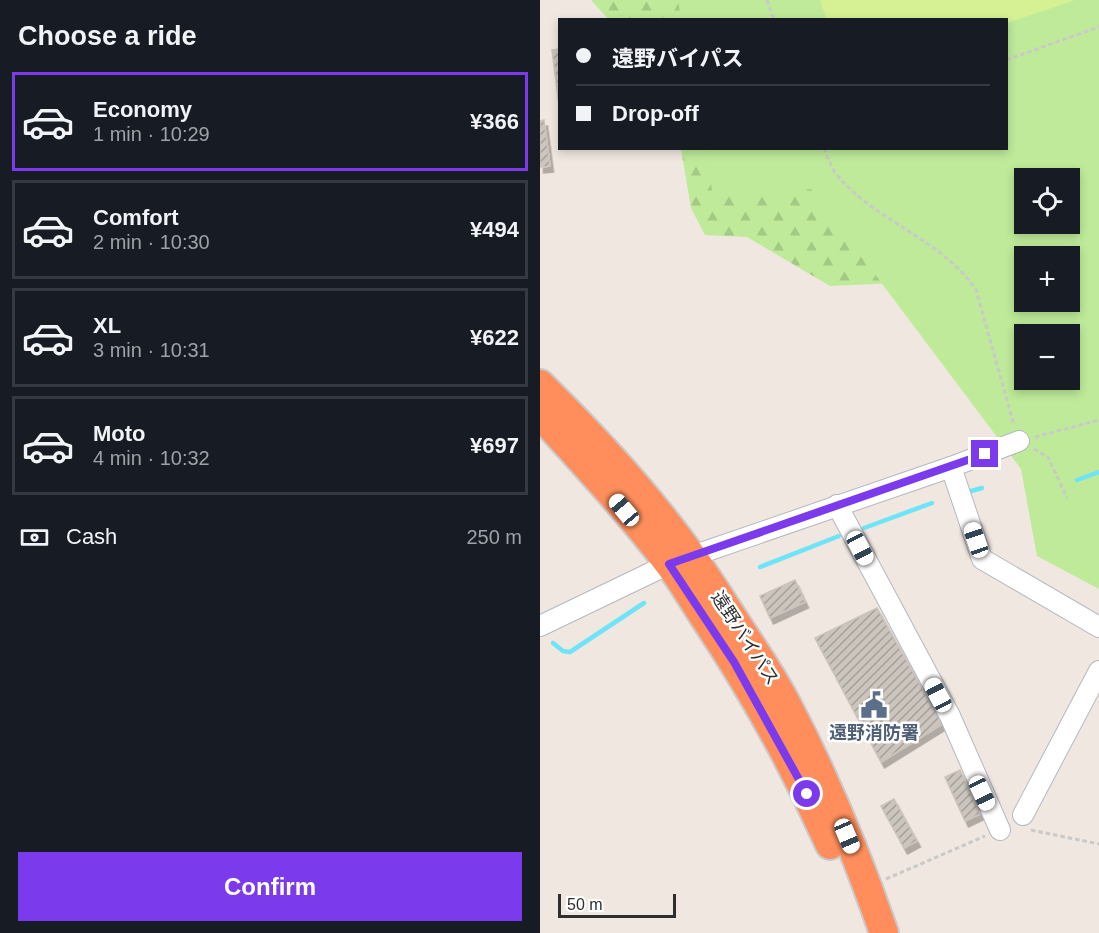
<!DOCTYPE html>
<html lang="en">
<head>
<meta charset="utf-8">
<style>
  :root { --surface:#171b24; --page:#242831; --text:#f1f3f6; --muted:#9ea1a6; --line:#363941; --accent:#7c3aed }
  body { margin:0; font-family:Arial,"Noto Sans JP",sans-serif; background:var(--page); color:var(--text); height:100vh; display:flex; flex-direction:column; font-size:22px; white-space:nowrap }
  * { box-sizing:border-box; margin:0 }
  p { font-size:20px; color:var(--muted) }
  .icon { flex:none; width:33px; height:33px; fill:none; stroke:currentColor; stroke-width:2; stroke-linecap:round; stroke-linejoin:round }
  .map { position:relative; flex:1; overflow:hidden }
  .details { display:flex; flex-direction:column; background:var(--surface); width:540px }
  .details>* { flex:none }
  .top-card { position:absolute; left:18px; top:18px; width:450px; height:132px; border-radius:0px; box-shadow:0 3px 9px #0003; display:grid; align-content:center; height:132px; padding:0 18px; background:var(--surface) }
  .fabs { position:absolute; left:474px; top:168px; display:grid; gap:12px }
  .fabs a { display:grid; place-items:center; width:66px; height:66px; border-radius:0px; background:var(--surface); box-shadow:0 3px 9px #0003; font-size:30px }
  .scale { position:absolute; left:18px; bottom:15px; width:118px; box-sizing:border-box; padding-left:6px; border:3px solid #2e2e2e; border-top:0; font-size:16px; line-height:21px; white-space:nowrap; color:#2e2e2e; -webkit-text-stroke:4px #fff; paint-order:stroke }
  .end { position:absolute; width:27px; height:27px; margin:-14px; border:8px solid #7c3aed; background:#fff; box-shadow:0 0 0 3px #fff }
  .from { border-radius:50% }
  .car { position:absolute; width:18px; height:36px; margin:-18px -9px; border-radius:8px; box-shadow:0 0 4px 2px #0007; background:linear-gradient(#fff 24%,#345 0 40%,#fff 0 76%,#345 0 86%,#fff 0) }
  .top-card b { display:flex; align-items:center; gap:21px; height:57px; font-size:22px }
  .top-card b+b { border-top:2px solid var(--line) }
  .top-card i { width:15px; height:15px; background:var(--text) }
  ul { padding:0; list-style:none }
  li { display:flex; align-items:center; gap:18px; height:99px; margin:0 12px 9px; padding:0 6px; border:3px solid var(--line); border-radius:0px }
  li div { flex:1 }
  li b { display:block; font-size:22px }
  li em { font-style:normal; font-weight:700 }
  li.on { border-color:var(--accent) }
  li>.icon { width:54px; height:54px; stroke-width:1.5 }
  h2 { padding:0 18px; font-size:27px; line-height:72px }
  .pay { display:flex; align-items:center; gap:15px; height:66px; padding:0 18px; font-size:22px }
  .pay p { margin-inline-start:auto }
  .button { display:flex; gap:12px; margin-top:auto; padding:12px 18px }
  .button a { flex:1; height:69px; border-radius:0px; background:var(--accent); color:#fff; font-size:24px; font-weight:700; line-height:69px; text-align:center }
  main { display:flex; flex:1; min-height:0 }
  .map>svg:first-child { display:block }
</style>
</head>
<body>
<main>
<section class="details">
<h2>Choose a ride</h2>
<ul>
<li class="on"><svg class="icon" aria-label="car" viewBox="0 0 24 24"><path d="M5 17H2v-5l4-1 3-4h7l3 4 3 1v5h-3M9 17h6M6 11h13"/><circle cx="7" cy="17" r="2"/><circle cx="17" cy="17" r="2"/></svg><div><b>Economy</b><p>1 min · 10:29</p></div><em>¥366</em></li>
<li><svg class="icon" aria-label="car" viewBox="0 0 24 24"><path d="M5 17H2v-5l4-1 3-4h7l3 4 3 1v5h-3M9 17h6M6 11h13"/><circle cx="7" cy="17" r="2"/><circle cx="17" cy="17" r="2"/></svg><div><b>Comfort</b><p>2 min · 10:30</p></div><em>¥494</em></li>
<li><svg class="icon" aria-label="car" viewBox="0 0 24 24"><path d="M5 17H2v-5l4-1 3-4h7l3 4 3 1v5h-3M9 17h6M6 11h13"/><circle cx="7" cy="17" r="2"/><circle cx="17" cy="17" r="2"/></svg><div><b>XL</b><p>3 min · 10:31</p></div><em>¥622</em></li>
<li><svg class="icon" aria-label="car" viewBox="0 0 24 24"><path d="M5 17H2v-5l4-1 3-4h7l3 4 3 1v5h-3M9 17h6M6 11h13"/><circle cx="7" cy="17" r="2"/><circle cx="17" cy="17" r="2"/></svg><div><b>Moto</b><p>4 min · 10:32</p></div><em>¥697</em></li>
</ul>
<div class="pay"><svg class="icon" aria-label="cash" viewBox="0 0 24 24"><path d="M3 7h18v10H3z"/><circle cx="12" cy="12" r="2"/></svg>Cash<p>250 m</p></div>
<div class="button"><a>Confirm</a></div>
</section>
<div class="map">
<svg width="559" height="933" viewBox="0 0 559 933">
  <defs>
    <pattern id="forest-firs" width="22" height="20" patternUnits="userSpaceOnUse" patternTransform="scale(1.5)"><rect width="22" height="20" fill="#beea99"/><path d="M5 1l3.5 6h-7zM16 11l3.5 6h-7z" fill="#a4c984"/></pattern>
    <pattern id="building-hatch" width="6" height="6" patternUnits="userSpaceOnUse" patternTransform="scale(1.5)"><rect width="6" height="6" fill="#cbc5be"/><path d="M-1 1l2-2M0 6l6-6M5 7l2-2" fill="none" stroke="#a5a09b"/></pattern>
    <filter id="shadow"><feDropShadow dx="3.5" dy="6" stdDeviation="0" flood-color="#0004"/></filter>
  </defs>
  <rect width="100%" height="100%" fill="#f0e7e0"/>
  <!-- forest -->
  <path fill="url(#forest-firs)" fill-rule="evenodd" d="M51,0H559L530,256H484V277L290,286L207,237L165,235L151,208L141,149L466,148V20H69ZM484,178H530V224H484Z"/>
  <!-- park -->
  <path fill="#beea99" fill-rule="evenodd" d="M138,0H559V589L497,556L481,469L271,189L173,196L165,149L466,148V20L141,19ZM484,178H530V224H484ZM484,256H530V302H484ZM484,334H530V380H484Z"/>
  <!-- pitch -->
  <path fill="#d5f194" d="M280,0H535L467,23L466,20L287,19Z"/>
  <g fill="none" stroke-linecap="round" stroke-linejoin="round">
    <!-- stream -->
    <g stroke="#6de4f8" stroke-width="4.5">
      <path d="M537,480L559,472"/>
      <path d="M424,493L442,488"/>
      <path d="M324,528L392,503"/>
      <path d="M220,567L299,536"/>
      <path d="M13,643L23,651L30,652L104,603"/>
    </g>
  </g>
  <!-- building -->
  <g fill="url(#building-hatch)" stroke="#ccc3b9" stroke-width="1.5" filter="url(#shadow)">
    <path d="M20,49V105H19L12,50Z"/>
    <path d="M4,120L10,166L0,167V121Z"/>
    <path d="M255,580L265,602L230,618L220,596Z"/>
    <path d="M337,608L402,724L341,762L275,638Z"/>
    <path d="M420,770L440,814L425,821L405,777Z"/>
    <path d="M354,799L377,841L364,848L341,806Z"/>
  </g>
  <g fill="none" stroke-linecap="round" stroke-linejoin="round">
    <defs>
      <g id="minor">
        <path d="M411,467L442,559L559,627"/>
        <path d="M297,505L410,716L460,830"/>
        <path d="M0,626L129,564L411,467L479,441"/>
        <path d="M483,815L559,671"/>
      </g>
      <g id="highway">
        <path d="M0,384C55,438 108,495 153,558C167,577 180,598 193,618C211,646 231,674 246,703C285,777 317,855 344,933"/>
        <path d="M0,415C44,463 89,512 129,564C142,581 152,599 164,617C212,689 254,765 290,845"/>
      </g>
    </defs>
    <!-- minor casing -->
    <use href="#minor" stroke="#b4b8c2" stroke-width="22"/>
    <!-- highway casing -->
    <use href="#highway" stroke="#c9c9c9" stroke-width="32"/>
    <!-- path -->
    <g stroke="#c9c9c9" stroke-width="3" stroke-dasharray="4.5 3" stroke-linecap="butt">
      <path d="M227,0L234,20"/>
      <path d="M466,60L559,27"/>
      <path d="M284,148C288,157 291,167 296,174C335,222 401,238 436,290L474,425"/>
      <path d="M495,437L559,420"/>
      <path d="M494,449L508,457L527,498"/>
      <path d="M491,830L559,844"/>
      <path d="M346,879L445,836"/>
    </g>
    <!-- minor -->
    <use href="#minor" stroke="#fff" stroke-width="20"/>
    <!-- highway -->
    <use href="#highway" stroke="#ff8e5c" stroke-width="28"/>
  </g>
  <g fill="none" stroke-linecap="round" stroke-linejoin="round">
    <!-- route -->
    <path stroke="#7c3aed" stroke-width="8" d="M267,794L194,662L129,564L445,454"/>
  </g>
  <!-- icons -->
  <defs>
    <symbol id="civic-bare" viewBox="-9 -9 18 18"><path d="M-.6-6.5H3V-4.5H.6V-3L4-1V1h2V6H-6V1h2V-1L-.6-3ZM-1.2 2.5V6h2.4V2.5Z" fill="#5c6f8a" stroke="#fff" stroke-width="2.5" paint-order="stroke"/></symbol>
  </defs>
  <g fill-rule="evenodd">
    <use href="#civic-bare" x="315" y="686" width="38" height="38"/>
  </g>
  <g text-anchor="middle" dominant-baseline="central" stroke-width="5" stroke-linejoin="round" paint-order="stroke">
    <!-- street labels -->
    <g font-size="18" fill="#2e2e2e" stroke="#fff">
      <text transform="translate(205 638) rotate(57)">遠野バイパス</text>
    </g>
    <!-- service labels -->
    <g font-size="18" font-weight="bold" fill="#4e5e75" stroke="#fff">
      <text x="334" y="733">遠野消防署</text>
    </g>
  </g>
</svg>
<div class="fabs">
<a><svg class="icon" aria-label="locate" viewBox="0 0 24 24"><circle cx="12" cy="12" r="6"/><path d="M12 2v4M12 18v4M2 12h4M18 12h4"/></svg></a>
<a>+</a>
<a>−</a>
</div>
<div class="scale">50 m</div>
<i class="end from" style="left:267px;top:794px"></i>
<i class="end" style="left:445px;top:454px"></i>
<i class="car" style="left:84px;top:510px;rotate:320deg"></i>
<i class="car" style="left:436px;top:540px;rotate:341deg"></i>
<i class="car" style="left:320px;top:548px;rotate:152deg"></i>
<i class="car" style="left:398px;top:695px;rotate:332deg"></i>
<i class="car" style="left:442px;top:793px;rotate:155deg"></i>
<i class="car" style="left:307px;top:836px;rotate:157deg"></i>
<div class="top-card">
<b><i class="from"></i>遠野バイパス</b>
<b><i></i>Drop-off</b>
</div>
</div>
</main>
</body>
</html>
